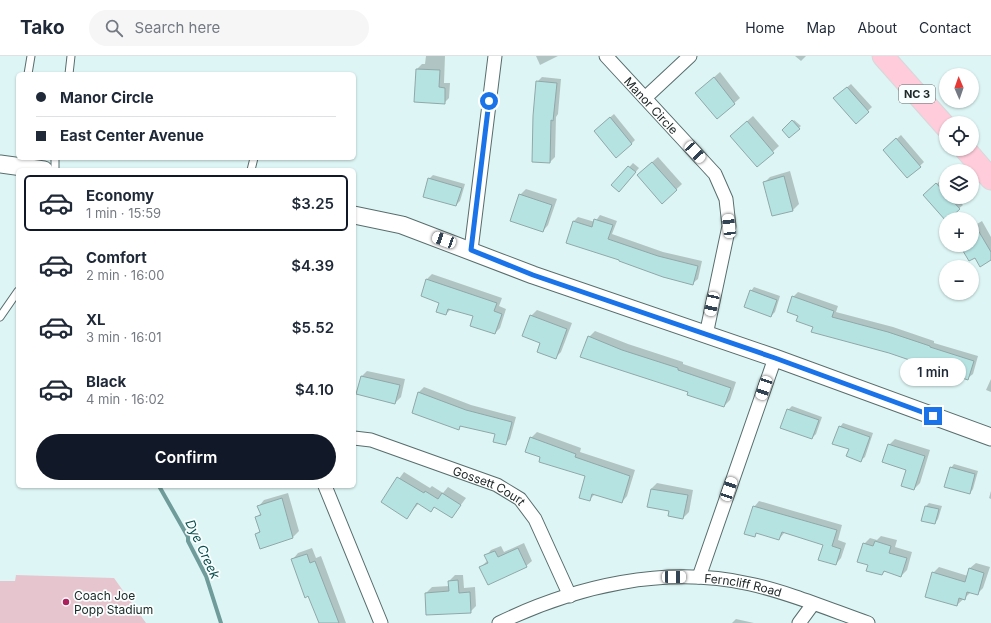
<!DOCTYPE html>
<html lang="en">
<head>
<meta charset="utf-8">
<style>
  :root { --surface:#fff; --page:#f6f6f7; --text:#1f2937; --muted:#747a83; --line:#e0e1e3; --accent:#111827 }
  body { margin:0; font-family:Inter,sans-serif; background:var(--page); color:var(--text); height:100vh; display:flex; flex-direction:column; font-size:15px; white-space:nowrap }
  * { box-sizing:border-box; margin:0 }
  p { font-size:13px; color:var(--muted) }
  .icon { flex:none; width:22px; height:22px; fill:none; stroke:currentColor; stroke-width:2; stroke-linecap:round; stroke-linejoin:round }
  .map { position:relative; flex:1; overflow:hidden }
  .drawer { position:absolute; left:16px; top:112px; width:340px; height:320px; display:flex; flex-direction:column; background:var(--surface); border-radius:6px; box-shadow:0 1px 3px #0004 }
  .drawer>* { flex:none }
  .guide { position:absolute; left:16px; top:16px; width:340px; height:88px; border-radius:6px; box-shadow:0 1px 3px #0004; display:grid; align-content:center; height:88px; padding:0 20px; background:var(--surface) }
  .needle { width:26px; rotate:358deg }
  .buttons { position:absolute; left:939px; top:12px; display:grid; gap:8px }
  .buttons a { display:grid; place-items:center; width:40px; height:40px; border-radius:50%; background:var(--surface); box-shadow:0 1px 3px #0004; font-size:20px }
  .end { position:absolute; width:18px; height:18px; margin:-9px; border:5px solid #1a73e8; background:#fff; box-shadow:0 0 0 2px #fff }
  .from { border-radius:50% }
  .bubble { position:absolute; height:28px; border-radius:14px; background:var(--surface); box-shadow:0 1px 3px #0004; font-size:13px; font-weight:600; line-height:28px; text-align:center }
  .car { position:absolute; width:12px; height:24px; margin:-12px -6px; border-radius:5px; box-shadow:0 0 3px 1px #0007; background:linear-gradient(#fff 24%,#345 0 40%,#fff 0 76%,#345 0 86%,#fff 0) }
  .guide b { display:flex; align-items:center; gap:14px; height:38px; font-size:15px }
  .guide b+b { border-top:1px solid var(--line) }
  .guide i { width:10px; height:10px; background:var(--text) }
  ul { padding:7px 0 0; list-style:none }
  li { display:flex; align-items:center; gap:12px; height:56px; margin:0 8px 6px; padding:0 12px; border:2px solid transparent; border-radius:6px }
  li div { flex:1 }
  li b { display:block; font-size:15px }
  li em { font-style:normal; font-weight:600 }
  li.on { border-color:var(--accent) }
  li>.icon { width:36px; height:36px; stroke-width:1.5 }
  .cta { display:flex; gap:8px; margin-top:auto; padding:8px 20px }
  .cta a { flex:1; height:46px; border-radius:24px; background:var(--accent); color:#fff; font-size:16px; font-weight:600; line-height:46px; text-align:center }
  header { display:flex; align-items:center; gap:24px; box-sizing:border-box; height:56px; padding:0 20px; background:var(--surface); border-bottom:1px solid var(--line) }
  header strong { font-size:19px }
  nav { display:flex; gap:22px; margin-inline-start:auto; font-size:14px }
  .search { width:280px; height:36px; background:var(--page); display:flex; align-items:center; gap:10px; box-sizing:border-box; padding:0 14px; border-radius:22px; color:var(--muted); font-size:15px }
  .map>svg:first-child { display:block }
</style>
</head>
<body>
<header>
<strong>Tako</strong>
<div class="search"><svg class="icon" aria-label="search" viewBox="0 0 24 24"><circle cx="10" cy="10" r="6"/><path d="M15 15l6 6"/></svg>Search here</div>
<nav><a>Home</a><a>Map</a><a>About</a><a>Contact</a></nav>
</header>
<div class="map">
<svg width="991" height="567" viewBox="0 0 991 567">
  <rect width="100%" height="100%" fill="#ddf6f5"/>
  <!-- green -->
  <path fill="#e7c5ce" d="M16,519L114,522L146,567H0V525H15Z"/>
  <!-- shadow -->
  <g fill="#0003">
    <path d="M426,0H445L444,27H450L449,42L444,47L417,13L422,8H425Z"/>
    <path d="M536,0H558L540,9Z"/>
    <path d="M795,0H806L801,5Z"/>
    <path d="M720,16L740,42L717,62L696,37Z"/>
    <path d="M542,21L561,23L558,58L556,61L555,101L550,106L537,26Z"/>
    <path d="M851,28L872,51L856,66L838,39Z"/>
    <path d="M614,58L635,84L631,88L599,71Z"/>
    <path d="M753,60L779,90L757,110L737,74Z"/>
    <path d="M794,64L801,70L789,81L783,74Z"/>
    <path d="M901,79L924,106L908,121L888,91Z"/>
    <path d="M658,101L682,128L663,146L644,113Z"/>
    <path d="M633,107L639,112L623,131L613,129Z"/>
    <path d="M790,115L799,148L793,154L773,159L764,127L770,121Z"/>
    <path d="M433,119L465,128L460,145L456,149L429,123Z"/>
    <path d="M941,124L946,130V141H956L963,149L946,164L925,139Z"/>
    <path d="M526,133L557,143L548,169L543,175L520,139Z"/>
    <path d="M600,159L617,165L612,178L663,196L702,205L698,223L693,227L574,165L578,161L595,166Z"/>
    <path d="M982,165L991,181V203L975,201L965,189H972V171Z"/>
    <path d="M432,218L502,242L499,250L506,253L500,272L495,277L475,260L451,253L446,258L440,246L422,240L427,223Z"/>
    <path d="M754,231L780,240L775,256L771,260L751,235Z"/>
    <path d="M798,236L838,250L836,256L893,271L934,285V287L978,300L973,318L968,322L814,270L800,259L793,241Z"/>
    <path d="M537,254L572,267L561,296L555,302L541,286L531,260Z"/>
    <path d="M595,275L628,288L683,306V308L736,326L730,344L724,350L689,336L589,281Z"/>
    <path d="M367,315L405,323L401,341L395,347L361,321Z"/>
    <path d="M991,323V336L986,334Z"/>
    <path d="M424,331L471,349L516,361L510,383L505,388L496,378L462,369L458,373L413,357L419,336Z"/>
    <path d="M792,350L822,361L816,378L812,382L788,354Z"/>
    <path d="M843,367L873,377L865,401L861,404L850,393L840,371Z"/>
    <path d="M537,376L581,392L580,396L635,414L627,440L622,446L595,438L589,444L586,420L542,400L531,382Z"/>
    <path d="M895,383L930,394L920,427L914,433L907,413L889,389Z"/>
    <path d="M954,408L978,415L973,433L970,437L951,412Z"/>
    <path d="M404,416L430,432L432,430L443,437L448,431L466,442L452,461L435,450L431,455L419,447L407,461L382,446Z"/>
    <path d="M657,427L693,434L689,456L683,462L670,454L648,451L651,433Z"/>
    <path d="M991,435V443L989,442Z"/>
    <path d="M288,437L299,475L293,481L261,492L256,478L261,474L257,461L261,457L259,450L264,444Z"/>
    <path d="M759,445L842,469L838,484L846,487L841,502L836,508L824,488L785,476L779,483L757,476L754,479V451Z"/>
    <path d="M929,447L942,450L938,463L935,467L926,450Z"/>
    <path d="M881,480L897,484L895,491L912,496L907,514L901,520L885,515L882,518L870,509L864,488L870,482L877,484Z"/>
    <path d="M524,487L532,505L526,510L481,511L488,504L486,500L491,494L501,490L504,496Z"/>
    <path d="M312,492L316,502L321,500L346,567H320L293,503L298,497Z"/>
    <path d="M976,507L990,511L983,532L977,538L970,537L957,549L933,517L939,511L968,520L970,512Z"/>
    <path d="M455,519H463L464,532L475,531L476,550L470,556L426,537L432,531L449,530V525Z"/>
    <path d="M736,563L754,567H732Z"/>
  </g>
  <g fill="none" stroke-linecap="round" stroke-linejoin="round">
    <!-- stream -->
    <path stroke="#6f9c9a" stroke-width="4" d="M159,430L188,481V485L206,520L221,567"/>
  </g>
  <!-- building -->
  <g fill="#b5e3e2" stroke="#91a8a7">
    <path d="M416,13L440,14L439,31L445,32V48L414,46Z"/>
    <path d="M714,21L735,48L717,63L695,37Z"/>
    <path d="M536,25L557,27L553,65L551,64L550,107L532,106L533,60Z"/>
    <path d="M847,31L869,56L856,68L833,42Z"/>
    <path d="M610,61L632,88L616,102L594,75Z"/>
    <path d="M792,64L800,73L789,82L782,74Z"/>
    <path d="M747,65L774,97L757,111L730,80Z"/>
    <path d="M896,82L921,111L907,122L883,94Z"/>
    <path d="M652,106L677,134L662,148L637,119Z"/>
    <path d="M628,110L636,116L619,136L611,129Z"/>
    <path d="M784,120L793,155L772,160L763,126Z"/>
    <path d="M428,122L462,132L456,150L423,141Z"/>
    <path d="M936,127L946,138V141H949L960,153L949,163H946V165L923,139Z"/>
    <path d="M519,138L552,149L543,176L510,165Z"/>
    <path d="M594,163L613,169L608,183L658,200L698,210L693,229L663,221L619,205V204L566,187L573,165L592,171Z"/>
    <path d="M972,164L991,196V204L980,211L975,202L969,205L963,195L967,193L964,189H972Z"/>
    <path d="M426,223L497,247L494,255L502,258L495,278L470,270L473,260L448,253L446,259L436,256L439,247L421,240Z"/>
    <path d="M750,234L777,244L771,261L744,251Z"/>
    <path d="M792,240L834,255L832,261L888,276L930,290V291L974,305L968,324L889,297L811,276L813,271L796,265L798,260L787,256Z"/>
    <path d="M530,259L567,273L556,303L537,296L540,287L522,280Z"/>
    <path d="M588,280L622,294L678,312V314L731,332L724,351L687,339L688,336L580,301Z"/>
    <path d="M361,320L400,329L395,348L356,338Z"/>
    <path d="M418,336L466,354L512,366L506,389L493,386L495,378L460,370L459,374L412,357Z"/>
    <path d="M787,353L819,364L812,383L780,372Z"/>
    <path d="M839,370L870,381L861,406L846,400L849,393L832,388Z"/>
    <path d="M530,381L576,398L575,401L630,420L622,447L592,438L590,445L579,442L585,420L539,406L540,401L525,396Z"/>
    <path d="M888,388L925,400L914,434L901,430L906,414L882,406Z"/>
    <path d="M950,411L975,418L970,438L944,431Z"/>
    <path d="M397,421L424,437L425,435L438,443L442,437L461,449L452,462L434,451L431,456L417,447L407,463L381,446Z"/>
    <path d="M651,433L688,439L683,463L668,460L669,455L647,451Z"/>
    <path d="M282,442L293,482L260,493L255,478L260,476L255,461L261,459L257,450Z"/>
    <path d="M753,450L837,474L832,490L841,493L836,509L818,504L823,489L782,476L779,484L756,477L755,481L744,478Z"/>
    <path d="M925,450L939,453L935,468L921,465Z"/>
    <path d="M875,485L891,490L889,497L907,502L901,521L884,515L882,519L866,515L868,509L857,506L863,487L873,490Z"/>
    <path d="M518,492L527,511L488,529L479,511L488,507L484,499L495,495L498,501Z"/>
    <path d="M307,498L310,507L315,505L339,567H319L308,540L305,542L291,503Z"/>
    <path d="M969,512L984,517L978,539L967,536L965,544L959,542L957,550L925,541L932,516L965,526Z"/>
    <path d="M458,524L459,537L470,536L471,557L426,559L425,537L449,535L448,525Z"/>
  </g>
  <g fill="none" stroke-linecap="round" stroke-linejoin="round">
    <defs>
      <g id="service">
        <path d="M28,18L31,0"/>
        <path d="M69,18L71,0"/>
        <path d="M55,114V102"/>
        <path d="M251,114L254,102"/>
        <path d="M0,261L18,235"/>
      </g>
      <g id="minor">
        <path id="s1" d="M606,0L715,118L726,143L729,170L706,279"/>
        <path d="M645,42L690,0"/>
        <path d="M471,194L495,0"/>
        <path id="s2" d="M354,382L371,384L497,429L520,443L535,463L570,540"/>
        <path d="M325,430L381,567"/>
        <path d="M699,521L775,302"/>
        <path id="s3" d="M499,567C576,530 665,509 750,528C788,536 831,554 868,567"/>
        <path d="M799,567L813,548"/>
      </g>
      <g id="tertiary">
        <path d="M0,108L44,114"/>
        <path d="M354,159L402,169L533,219L775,302L991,381"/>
      </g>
      <g id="primary">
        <path d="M883,0L946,71"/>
        <path d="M965,93L991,123"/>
      </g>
    </defs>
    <!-- service casing -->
    <use href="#service" stroke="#586d6d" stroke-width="9"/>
    <!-- minor casing -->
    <use href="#minor" stroke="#586d6d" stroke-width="15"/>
    <!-- tertiary casing -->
    <use href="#tertiary" stroke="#586d6d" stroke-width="19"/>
    <!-- primary casing -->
    <use href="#primary" stroke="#d7d8d8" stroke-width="23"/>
    <!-- service -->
    <use href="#service" stroke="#fff" stroke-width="7"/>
    <!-- minor -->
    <use href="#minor" stroke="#fff" stroke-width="13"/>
    <!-- tertiary -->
    <use href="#tertiary" stroke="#fff" stroke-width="17"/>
    <!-- primary -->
    <use href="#primary" stroke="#feccdb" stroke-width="21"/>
  </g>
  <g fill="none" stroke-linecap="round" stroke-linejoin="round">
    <!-- route -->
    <path stroke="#1a73e8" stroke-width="5" d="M489,45L471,194L533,219L775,302L933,360"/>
  </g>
  <!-- markers -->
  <circle fill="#ac205e" stroke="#f9fefe" stroke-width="1.5" cx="66" cy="546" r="4"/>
  <g text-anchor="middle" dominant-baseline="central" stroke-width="3.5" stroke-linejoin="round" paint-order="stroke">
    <!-- shield labels -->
    <rect fill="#f9fefe" stroke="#616969" stroke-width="1" x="899" y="29" width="36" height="18" rx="3"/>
    <g font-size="11" font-weight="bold" fill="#202929">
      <text x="917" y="38">NC 3</text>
    </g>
    <!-- street labels -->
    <g font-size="12" fill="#202929" stroke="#f9fefe">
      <text stroke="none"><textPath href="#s1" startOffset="67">Manor Circle</textPath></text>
      <text stroke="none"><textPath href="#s2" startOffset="144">Gossett Court</textPath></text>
      <text stroke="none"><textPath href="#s3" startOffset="252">Ferncliff Road</textPath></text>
    </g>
    <!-- poi labels -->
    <g font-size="12" fill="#202929" stroke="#f9fefe" text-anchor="start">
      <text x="74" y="539">Coach Joe<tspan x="74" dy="14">Popp Stadium</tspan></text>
    </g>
    <!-- water labels -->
    <g font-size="13" font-style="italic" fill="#0a4e4e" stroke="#f9fefe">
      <text transform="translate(203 493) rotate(65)">Dye Creek</text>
    </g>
  </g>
</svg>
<div class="buttons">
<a><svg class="needle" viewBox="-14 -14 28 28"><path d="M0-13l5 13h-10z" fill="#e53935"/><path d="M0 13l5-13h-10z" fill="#747a83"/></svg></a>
<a><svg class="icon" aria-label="locate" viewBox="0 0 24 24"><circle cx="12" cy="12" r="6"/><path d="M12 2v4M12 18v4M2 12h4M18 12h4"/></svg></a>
<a><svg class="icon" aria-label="layers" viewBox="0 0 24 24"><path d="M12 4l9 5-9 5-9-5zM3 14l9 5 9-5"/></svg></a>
<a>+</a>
<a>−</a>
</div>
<i class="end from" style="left:489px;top:45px"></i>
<i class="end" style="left:933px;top:360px"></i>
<div class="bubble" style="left:900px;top:302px;width:66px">1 min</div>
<i class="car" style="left:695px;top:96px;rotate:137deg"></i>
<i class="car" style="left:729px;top:170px;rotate:353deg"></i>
<i class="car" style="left:444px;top:184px;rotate:290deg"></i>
<i class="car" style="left:712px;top:248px;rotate:192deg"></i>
<i class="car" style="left:764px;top:332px;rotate:199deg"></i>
<i class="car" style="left:729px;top:433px;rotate:19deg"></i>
<i class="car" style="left:674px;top:521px;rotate:90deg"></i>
<div class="guide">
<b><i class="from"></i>Manor Circle</b>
<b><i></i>East Center Avenue</b>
</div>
<section class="drawer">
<ul>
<li class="on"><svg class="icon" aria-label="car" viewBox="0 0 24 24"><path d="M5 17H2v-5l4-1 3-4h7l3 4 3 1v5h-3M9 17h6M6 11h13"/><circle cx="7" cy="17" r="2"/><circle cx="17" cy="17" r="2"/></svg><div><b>Economy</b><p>1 min · 15:59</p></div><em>$3.25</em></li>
<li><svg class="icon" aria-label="car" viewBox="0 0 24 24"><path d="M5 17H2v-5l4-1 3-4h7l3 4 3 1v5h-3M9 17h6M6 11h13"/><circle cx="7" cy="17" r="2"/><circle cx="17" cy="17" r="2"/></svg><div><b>Comfort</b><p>2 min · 16:00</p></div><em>$4.39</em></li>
<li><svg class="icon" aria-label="car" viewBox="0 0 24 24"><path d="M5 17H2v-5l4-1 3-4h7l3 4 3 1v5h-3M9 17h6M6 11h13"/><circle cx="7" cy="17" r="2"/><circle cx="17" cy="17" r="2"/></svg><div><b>XL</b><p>3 min · 16:01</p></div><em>$5.52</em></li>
<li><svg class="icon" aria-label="car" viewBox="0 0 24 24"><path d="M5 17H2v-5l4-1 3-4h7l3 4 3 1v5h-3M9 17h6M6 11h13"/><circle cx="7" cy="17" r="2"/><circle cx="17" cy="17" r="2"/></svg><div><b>Black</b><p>4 min · 16:02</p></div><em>$4.10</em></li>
</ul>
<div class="cta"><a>Confirm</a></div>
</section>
</div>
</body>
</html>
